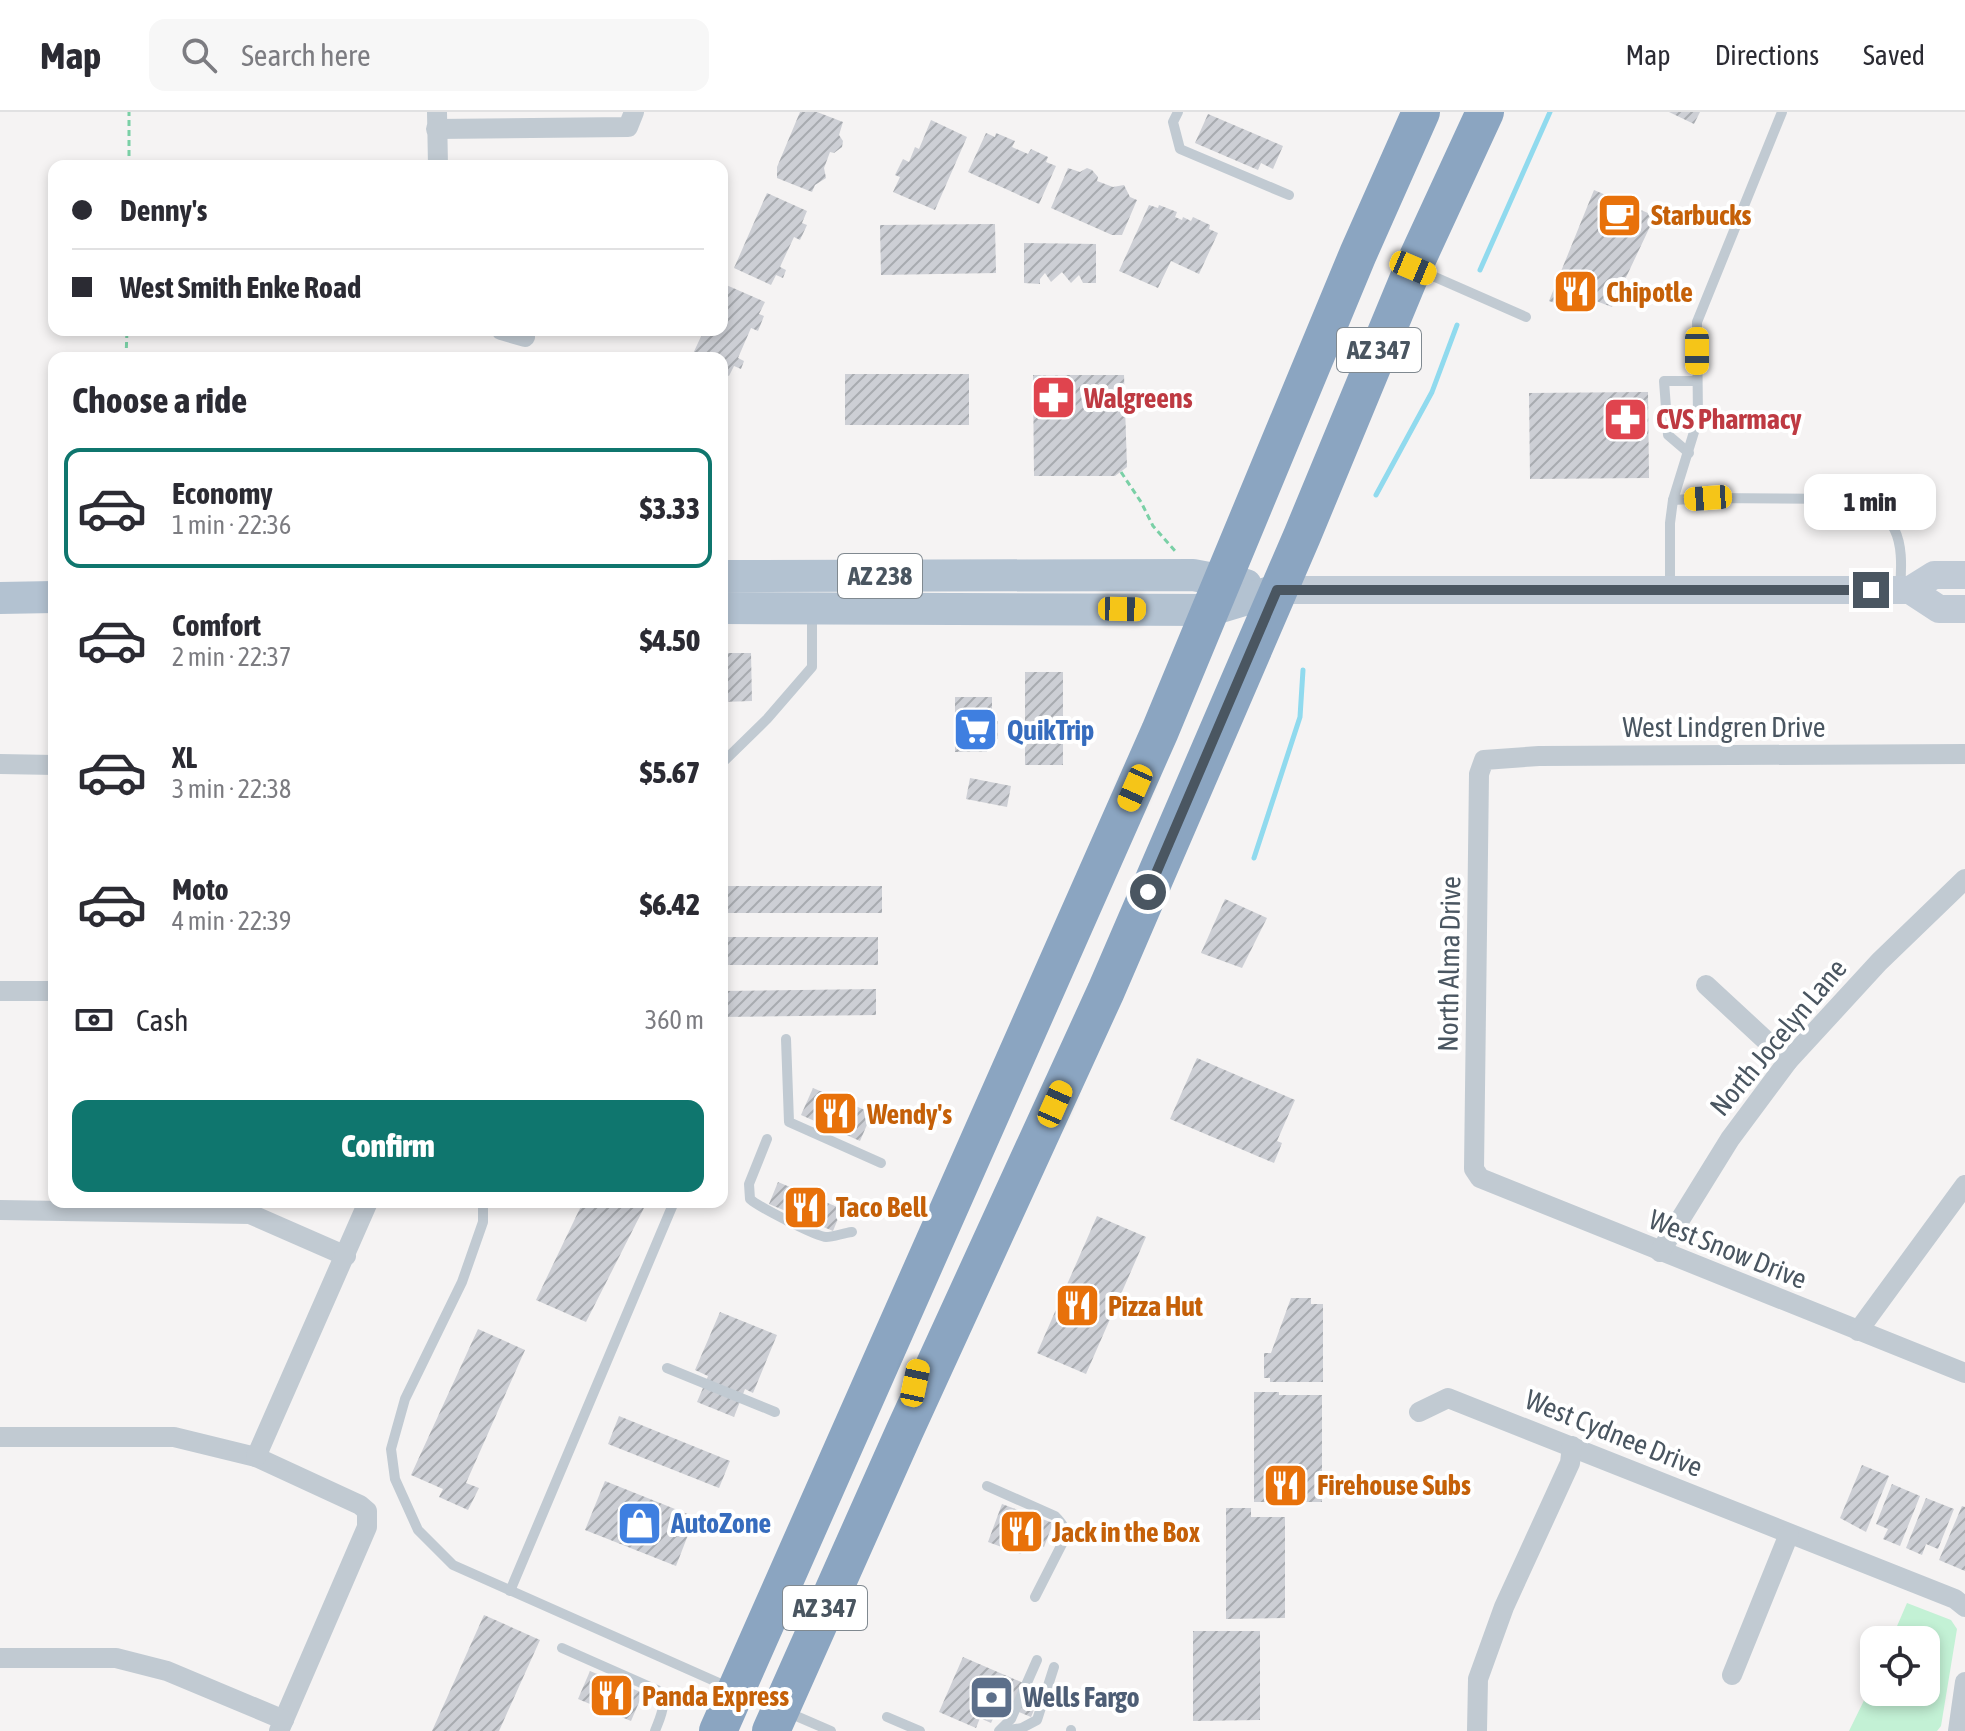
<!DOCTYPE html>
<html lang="en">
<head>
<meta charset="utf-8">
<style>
  :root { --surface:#fff; --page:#f7f7f7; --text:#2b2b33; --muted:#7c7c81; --line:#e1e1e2; --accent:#0f766e }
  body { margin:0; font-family:"Asap Condensed",sans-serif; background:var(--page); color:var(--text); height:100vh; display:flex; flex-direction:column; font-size:30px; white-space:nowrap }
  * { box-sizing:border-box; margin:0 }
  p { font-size:26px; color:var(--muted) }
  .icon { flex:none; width:44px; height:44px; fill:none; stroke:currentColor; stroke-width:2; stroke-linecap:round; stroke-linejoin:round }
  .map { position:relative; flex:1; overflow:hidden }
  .details { position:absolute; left:48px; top:240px; width:680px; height:856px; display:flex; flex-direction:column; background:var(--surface); border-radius:16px; box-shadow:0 4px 12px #0003 }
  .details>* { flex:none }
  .hud { position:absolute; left:48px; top:48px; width:680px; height:176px; border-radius:16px; box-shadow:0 4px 12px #0003; display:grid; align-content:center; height:176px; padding:0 24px; background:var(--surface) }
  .tools { position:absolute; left:1860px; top:1514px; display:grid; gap:16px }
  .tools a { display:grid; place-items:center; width:80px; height:80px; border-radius:16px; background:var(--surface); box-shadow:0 4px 12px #0003; font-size:40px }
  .end { position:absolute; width:36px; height:36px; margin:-18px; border:10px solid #4a5661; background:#fff; box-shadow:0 0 0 4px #fff }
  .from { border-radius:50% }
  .bubble { position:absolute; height:56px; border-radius:16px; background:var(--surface); box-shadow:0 4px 12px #0003; font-size:26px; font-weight:800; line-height:56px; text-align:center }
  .car { position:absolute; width:24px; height:48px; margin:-24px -12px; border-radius:10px; box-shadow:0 0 6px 2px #0007; background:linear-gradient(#f5c518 24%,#345 0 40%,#f5c518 0 76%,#345 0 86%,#f5c518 0) }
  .hud b { display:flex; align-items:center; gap:28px; height:76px; font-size:30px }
  .hud b+b { border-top:2px solid var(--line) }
  .hud i { width:20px; height:20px; background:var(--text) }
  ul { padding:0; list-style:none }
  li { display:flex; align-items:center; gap:24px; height:120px; margin:0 16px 12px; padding:0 8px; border:4px solid transparent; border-radius:16px }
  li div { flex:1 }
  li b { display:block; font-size:30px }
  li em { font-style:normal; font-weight:800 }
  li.current { border-color:var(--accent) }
  li>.icon { width:72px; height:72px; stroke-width:1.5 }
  h2 { padding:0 24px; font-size:36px; line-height:96px }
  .pay { display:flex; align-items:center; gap:20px; height:88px; padding:0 24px; font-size:30px }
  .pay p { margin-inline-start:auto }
  .action { display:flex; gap:16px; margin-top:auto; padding:16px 24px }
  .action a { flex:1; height:92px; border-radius:16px; background:var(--accent); color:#fff; font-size:32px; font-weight:800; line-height:92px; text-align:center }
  header { display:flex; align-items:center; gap:48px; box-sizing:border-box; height:112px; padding:0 40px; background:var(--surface); border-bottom:2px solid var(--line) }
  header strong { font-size:38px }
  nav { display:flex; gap:44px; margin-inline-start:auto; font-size:28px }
  .search { width:560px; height:72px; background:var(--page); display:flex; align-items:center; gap:20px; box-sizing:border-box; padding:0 28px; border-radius:16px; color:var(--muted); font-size:30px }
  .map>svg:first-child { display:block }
</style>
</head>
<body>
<header>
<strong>Map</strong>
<div class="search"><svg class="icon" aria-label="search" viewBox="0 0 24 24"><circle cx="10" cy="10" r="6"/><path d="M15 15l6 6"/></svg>Search here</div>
<nav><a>Map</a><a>Directions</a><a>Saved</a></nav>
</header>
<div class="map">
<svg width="1965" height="1619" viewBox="0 0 1965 1619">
  <defs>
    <pattern id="building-hatch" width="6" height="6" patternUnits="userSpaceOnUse" patternTransform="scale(2)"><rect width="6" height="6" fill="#cdcfd5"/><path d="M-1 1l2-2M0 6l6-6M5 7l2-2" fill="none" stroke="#a8abb0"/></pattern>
  </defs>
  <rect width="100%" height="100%" fill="#f5f3f3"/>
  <!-- green -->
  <path fill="#c3f1d5" d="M1907,1491L1951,1508L1957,1517L1941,1614L1937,1619H1849L1874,1568V1580H1926V1528H1891Z"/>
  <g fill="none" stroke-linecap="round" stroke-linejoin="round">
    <!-- stream -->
    <g stroke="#90daee" stroke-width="5">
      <path d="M1480,158L1550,0"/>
      <path d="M1376,383L1432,280L1457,213"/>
      <path d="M1254,746L1300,605L1303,558"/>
    </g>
  </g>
  <!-- building -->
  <g fill="url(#building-hatch)">
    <path d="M800,0H817L843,10L839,23L843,29L842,35L834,41L830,40L824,56L826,66L815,73L812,80L777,66V55Z"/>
    <path d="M1669,0H1700L1694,12Z"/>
    <path d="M1208,2L1283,34L1273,57L1261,51L1258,58L1195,31Z"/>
    <path d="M931,8L967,25L935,98L893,80L900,65L895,63L903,47L909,50L915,35L919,37Z"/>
    <path d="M986,21L995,25L996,21L1015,29L1012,35L1028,42L1031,37L1048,45L1046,50L1056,54L1039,92L968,60Z"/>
    <path d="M1068,56L1080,60L1087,56L1092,58L1098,65L1097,69L1113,75L1124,73L1130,85L1137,88L1122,123H1112L1051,96Z"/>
    <path d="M1594,78L1655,104L1612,195L1588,186L1578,199L1549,189Z"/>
    <path d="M767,81L807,99L802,111L807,113L800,128L794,125L780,155L786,158L783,166L776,163L771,173L734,156Z"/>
    <path d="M1149,93L1158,96L1159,93L1177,100L1175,105L1182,108L1183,105L1191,109L1193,105L1210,113L1209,117L1218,121L1199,162L1171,149L1158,176L1119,159Z"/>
    <path d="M995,112L996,161L881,163L880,113Z"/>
    <path d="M1024,131L1096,132V171H1083L1079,163L1071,171L1062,160L1051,170L1045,161L1040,167V172L1024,171Z"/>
    <path d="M724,172L765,190L759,202L764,204L758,219L751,216L738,246L744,249L741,257L734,254L729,264L722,261V246H691L704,218H722V177Z"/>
    <rect x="845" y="262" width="124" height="51"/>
    <path d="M1033,263H1124L1127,355L1115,364H1034Z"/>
    <path d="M1648,280L1649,366L1530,367L1529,281Z"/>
    <path d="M722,541H751L752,589L722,590Z"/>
    <rect x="1025" y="560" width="38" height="93"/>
    <path d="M955,585H992V609H998V627H987V640H955Z"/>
    <path d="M970,666L1011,674L1007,695L966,687Z"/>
    <rect x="724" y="774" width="158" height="27"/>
    <path d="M1225,787L1267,806L1242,856L1201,841Z"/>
    <rect x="722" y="825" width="156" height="28"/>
    <path d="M876,877V903L722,905V879Z"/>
    <path d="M1197,946L1295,988L1277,1029L1282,1031L1274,1051L1170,1007Z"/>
    <path d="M813,976L872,1001L860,1029L801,1003Z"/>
    <path d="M778,1070L842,1097L833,1119L769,1092Z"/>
    <path d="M583,1090H647L586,1210L536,1188Z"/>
    <path d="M1097,1104L1146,1125L1086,1262L1037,1241Z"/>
    <path d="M1291,1186H1311V1192H1323V1270H1270V1266H1264V1241H1271Z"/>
    <path d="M720,1200L777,1223L753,1281L745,1277L734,1305L697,1290L708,1264L695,1258Z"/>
    <path d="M478,1217L525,1238L466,1371L479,1376L468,1398L439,1385L443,1377L411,1363Z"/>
    <path d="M1254,1280H1279V1283H1322V1390H1254Z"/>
    <path d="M619,1304L730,1349L719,1376L608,1332Z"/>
    <path d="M1862,1353L1889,1364L1866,1420L1840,1406Z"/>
    <path d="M605,1369L695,1405L676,1454L585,1418Z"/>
    <path d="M1892,1372L1920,1384L1900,1434L1883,1427L1888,1417L1876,1412Z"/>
    <path d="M1926,1386L1954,1397L1938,1437L1926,1432L1922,1443L1906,1436Z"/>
    <path d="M1002,1392L1053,1411L1044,1435L1026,1428L1021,1442L988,1430Z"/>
    <path d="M1962,1394L1965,1395V1459L1939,1448Z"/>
    <path d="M1226,1396H1251V1405H1285V1506L1226,1507Z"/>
    <path d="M484,1503L540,1528L499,1619H432Z"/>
    <path d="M1193,1519H1260V1608L1193,1609Z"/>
    <path d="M963,1545L1042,1579L1031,1605L1000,1592L991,1611L980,1606L976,1616L939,1600Z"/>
    <path d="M590,1559L643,1581L631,1609L578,1587Z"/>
  </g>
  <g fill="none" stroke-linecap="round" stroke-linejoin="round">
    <!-- path -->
    <g stroke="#7ad0a6" stroke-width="3" stroke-dasharray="6 4" stroke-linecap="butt">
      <path d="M129,54V0"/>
      <path d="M126,246L127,218"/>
      <path d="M1121,360L1141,390L1153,414L1175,439"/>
    </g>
    <!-- lane -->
    <g stroke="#c1cad2" stroke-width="10">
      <path d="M1178,0L1173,10L1180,37L1289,83"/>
      <path d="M1419,158L1526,205"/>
      <path d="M1689,341L1668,323L1664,269H1697"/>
      <path d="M1673,388L1708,386L1847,387C1899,399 1904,427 1900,476"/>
      <path d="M1670,477V411L1673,388L1698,307L1697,210L1782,0"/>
      <path d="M722,651L767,607L812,555V501"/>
      <path d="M786,927L789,1010L881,1051"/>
      <path d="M767,1027L749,1072L750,1087C757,1094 817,1125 826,1125C834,1125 843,1121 852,1120"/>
      <path d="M483,1090V1110L462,1170L405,1287L391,1337L395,1367L418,1418L453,1453L728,1575"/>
      <path d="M667,1256L775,1300"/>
      <path d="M987,1374L1055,1404C1064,1413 1067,1418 1063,1430L1035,1485"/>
      <path d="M510,1479L674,1090"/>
      <path d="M562,1536L657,1578C668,1592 661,1603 655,1619"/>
      <path d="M743,1581L831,1619"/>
      <path d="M887,1605L920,1619"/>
      <path d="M1071,1618V1619"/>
      <path d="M999,1619L1011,1607L1037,1548"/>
      <path d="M1003,1619L1022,1616L1037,1608L1054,1555"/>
    </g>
    <!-- street -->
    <g stroke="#c1cad2" stroke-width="20">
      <path d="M437,0L438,54"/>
      <path d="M436,17L628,15L634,0"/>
      <path d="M501,218L525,225"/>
      <path d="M1965,642L1539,644L1484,648L1479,662L1474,1057L1480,1066L1965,1261"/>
      <path d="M0,652L54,653"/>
      <path d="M1706,873L1788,949"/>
      <path d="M0,879H54"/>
      <path d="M0,1098L250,1102L346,1144"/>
      <path d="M1660,1140L1730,1027L1788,949L1879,850L1965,767"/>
      <path d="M1858,1219L1965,1073"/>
      <path d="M1419,1300L1448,1286L1955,1487L1965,1495"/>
      <path d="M0,1325H174L256,1345L360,1393L367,1399V1415L279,1619"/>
      <path d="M256,1345L368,1090"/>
      <path d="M0,1546H116L167,1559L284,1608"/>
      <path d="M1732,1563L1789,1422"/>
      <path d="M1477,1619L1478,1567L1504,1495L1570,1351L1572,1334"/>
      <path d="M1958,1619L1965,1570"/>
    </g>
    <!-- secondary -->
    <g stroke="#c1cbd6" stroke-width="28">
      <path d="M1277,478H1910L1934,463H1965"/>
      <path d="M1910,478L1939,497H1965"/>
    </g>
    <!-- primary -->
    <g stroke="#b3c2d1" stroke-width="32">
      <path d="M722,464L1193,463L1246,473"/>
      <path d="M0,486L54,485"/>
      <path d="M722,496L1211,498L1277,478"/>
    </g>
    <!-- highway -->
    <g stroke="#8ba5c1" stroke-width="38">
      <path d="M718,1619L1160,619L1358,142L1421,0"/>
      <path d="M771,1619L905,1318L1106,879L1302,424L1413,156L1485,0"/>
    </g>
  </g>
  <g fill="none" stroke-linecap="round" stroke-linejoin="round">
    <!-- route -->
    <path stroke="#4a5661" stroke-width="10" d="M1148,780L1277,478H1871"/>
  </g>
  <!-- icons -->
  <defs>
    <symbol id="cafe-square" viewBox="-11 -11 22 22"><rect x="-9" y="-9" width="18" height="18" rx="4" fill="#e8710a" stroke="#fff"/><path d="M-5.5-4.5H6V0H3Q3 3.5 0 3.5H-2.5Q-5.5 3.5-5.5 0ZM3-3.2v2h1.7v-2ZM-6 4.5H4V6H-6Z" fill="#fff"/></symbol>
    <symbol id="restaurant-square" viewBox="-11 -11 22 22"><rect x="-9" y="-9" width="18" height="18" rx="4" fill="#e8710a" stroke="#fff"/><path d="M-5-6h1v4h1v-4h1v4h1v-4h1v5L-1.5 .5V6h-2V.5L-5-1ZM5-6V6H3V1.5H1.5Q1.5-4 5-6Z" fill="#fff"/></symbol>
    <symbol id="pharmacy-square" viewBox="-11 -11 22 22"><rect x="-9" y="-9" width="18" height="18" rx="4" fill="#e0444e" stroke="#fff"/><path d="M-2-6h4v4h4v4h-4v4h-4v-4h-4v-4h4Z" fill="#fff"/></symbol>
    <symbol id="supermarket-square" viewBox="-11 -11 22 22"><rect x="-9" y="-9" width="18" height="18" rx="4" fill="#3f7fe0" stroke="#fff"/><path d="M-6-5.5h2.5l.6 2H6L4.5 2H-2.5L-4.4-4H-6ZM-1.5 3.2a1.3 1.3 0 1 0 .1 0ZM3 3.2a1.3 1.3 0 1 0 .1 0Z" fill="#fff"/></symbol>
    <symbol id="shop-square" viewBox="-11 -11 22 22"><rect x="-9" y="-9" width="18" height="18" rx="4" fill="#3f7fe0" stroke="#fff"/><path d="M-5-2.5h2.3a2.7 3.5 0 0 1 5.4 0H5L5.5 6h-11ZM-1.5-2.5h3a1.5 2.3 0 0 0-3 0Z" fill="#fff"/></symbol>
    <symbol id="bank-square" viewBox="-11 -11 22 22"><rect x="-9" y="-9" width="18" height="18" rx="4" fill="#5c6f8a" stroke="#fff"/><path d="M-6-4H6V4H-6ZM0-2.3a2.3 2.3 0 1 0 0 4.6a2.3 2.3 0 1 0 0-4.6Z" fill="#fff"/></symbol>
  </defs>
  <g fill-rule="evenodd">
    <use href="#cafe-square" x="1594" y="78" width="51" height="51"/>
    <use href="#restaurant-square" x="1550" y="154" width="51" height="51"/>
    <use href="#pharmacy-square" x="1028" y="260" width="51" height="51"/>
    <use href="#pharmacy-square" x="1600" y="282" width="51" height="51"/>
    <use href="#supermarket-square" x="950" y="592" width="51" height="51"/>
    <use href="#restaurant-square" x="810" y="976" width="51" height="51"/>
    <use href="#restaurant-square" x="780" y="1070" width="51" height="51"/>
    <use href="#restaurant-square" x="1052" y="1168" width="51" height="51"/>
    <use href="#restaurant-square" x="1260" y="1348" width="51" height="51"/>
    <use href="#shop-square" x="614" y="1386" width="51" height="51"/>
    <use href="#restaurant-square" x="996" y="1394" width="51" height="51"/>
    <use href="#restaurant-square" x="586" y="1558" width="51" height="51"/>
    <use href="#bank-square" x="966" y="1560" width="51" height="51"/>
  </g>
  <g text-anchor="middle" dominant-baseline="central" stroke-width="8" stroke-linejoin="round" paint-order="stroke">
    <!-- shield labels -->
    <g fill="#fff" stroke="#808990" stroke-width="2">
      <rect x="1337" y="216" width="84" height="44" rx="6"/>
      <rect x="838" y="442" width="84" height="44" rx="6"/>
      <rect x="783" y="1474" width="84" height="44" rx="6"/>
    </g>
    <g font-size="26" font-weight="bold" fill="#4a5661">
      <text x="1379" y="238">AZ 347</text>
      <text x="880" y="464">AZ 238</text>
      <text x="825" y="1496">AZ 347</text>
    </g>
    <!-- food labels -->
    <g font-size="28" font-weight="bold" fill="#c56008" stroke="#fff" text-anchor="start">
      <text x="1651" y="103">Starbucks</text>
      <text x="1606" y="180">Chipotle</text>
      <text x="867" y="1002">Wendy's</text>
      <text x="836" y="1095">Taco Bell</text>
      <text x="1108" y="1194">Pizza Hut</text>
      <text x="1317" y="1373">Firehouse Subs</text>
      <text x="1052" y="1420">Jack in the Box</text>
      <text x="642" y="1584">Panda Express</text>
    </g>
    <!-- health labels -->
    <g font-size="28" font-weight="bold" fill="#be3a42" stroke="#fff" text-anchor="start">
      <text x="1084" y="286">Walgreens</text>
      <text x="1656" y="307">CVS Pharmacy</text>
    </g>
    <!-- street labels -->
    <g font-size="28" fill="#4a5661" stroke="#fff">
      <text x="1724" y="615">West Lindgren Drive</text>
      <text transform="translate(1449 852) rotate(-89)">North Alma Drive</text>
      <text transform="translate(1778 925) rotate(-50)">North Jocelyn Lane</text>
      <text transform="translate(1728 1137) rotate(22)">West Snow Drive</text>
      <text transform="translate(1614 1321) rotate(22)">West Cydnee Drive</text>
    </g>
    <!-- shop labels -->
    <g font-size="28" font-weight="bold" fill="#366cbe" stroke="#fff" text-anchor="start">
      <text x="1007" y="618">QuikTrip</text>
      <text x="671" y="1411">AutoZone</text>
    </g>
    <!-- service labels -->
    <g font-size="28" font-weight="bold" fill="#4e5e75" stroke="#fff" text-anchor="start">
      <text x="1023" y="1585">Wells Fargo</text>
    </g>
  </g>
</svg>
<div class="tools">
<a><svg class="icon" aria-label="locate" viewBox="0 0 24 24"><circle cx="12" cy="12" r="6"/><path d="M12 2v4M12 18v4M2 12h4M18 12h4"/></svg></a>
</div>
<i class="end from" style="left:1148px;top:780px"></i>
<i class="end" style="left:1871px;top:478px"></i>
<div class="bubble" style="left:1804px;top:362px;width:132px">1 min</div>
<i class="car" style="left:1413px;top:156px;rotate:113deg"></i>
<i class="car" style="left:1697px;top:239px;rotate:180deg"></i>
<i class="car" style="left:1708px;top:386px;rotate:266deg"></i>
<i class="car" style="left:1122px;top:497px;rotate:91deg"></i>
<i class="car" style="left:1135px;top:676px;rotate:204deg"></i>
<i class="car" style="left:1055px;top:992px;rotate:24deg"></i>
<i class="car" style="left:915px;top:1271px;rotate:12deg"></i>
<div class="hud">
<b><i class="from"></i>Denny's</b>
<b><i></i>West Smith Enke Road</b>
</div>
<section class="details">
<h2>Choose a ride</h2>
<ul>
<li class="current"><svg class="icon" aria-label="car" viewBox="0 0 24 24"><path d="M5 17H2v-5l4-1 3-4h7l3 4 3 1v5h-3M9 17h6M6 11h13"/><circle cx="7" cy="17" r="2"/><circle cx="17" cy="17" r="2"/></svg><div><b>Economy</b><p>1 min · 22:36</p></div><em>$3.33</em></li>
<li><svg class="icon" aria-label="car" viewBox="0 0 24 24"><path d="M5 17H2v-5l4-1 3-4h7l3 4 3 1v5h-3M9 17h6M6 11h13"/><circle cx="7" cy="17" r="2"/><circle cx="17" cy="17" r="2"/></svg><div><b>Comfort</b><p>2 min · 22:37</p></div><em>$4.50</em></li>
<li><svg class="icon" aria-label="car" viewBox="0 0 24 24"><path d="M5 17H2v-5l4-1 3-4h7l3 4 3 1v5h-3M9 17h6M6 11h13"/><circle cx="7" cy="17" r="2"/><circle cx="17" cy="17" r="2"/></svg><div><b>XL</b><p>3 min · 22:38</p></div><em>$5.67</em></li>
<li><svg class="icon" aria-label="car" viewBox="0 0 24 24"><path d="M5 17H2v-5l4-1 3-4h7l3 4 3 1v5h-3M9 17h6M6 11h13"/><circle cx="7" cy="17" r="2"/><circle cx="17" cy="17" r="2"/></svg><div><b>Moto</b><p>4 min · 22:39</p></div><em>$6.42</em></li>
</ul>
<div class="pay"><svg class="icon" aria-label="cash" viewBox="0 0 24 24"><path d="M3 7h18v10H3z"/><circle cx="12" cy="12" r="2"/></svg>Cash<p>360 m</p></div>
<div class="action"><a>Confirm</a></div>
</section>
</div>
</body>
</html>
